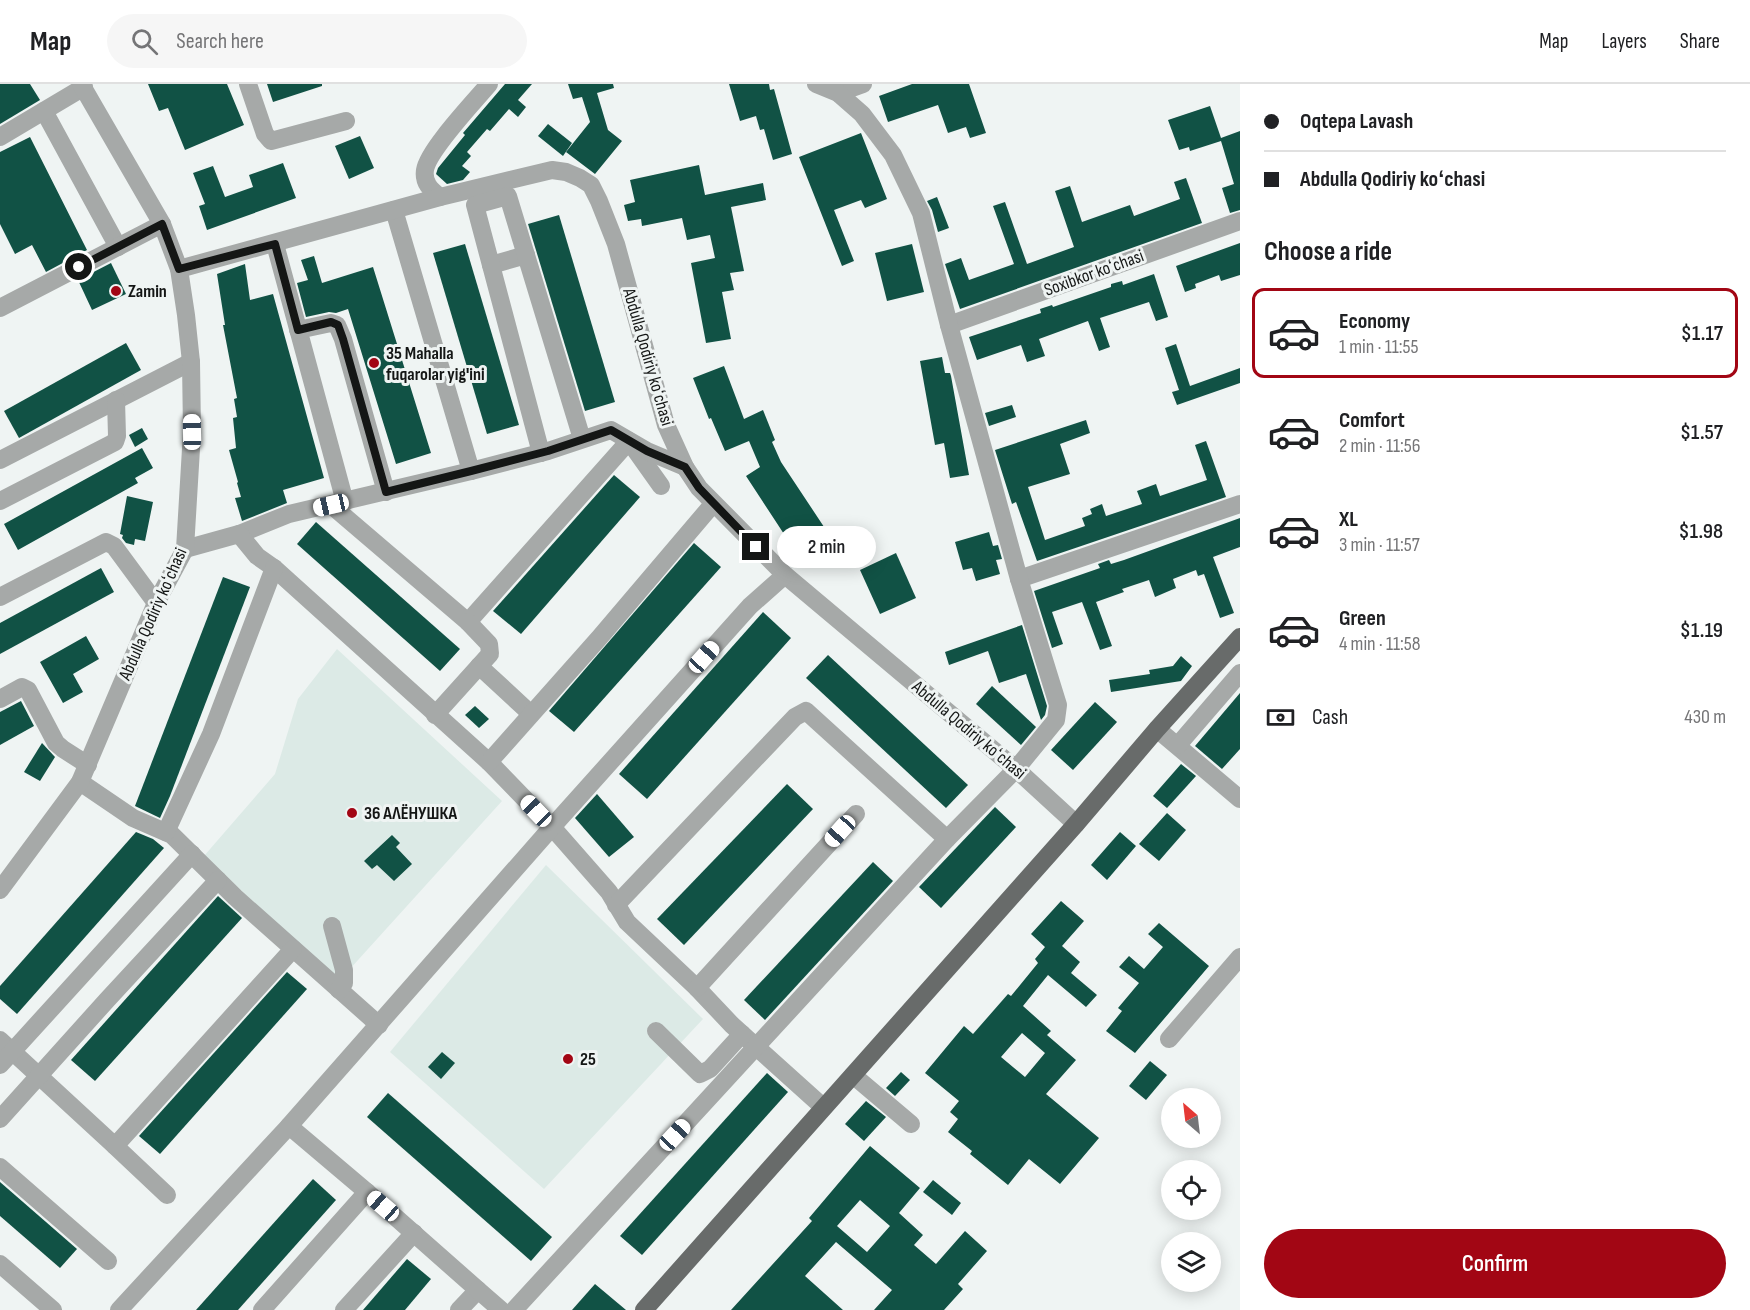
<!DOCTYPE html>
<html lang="en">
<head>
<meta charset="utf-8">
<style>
  :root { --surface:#fff; --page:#f6f6f6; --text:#202124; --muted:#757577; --line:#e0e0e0; --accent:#a20614 }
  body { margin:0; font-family:"Sofia Sans Condensed",sans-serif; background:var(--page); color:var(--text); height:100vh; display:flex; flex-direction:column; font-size:22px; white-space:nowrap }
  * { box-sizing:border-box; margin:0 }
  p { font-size:20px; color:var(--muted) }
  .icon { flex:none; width:33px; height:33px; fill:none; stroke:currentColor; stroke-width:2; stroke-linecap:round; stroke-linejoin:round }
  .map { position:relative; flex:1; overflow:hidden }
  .panel { display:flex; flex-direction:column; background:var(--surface); width:510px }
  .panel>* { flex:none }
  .banner { display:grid; align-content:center; height:132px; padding:0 24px; background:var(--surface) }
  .needle { width:39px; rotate:332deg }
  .tools { position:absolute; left:1161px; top:1004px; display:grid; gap:12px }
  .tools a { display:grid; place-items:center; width:60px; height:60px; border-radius:50%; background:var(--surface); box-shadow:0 3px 15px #0003; font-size:30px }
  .end { position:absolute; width:27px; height:27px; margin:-14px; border:8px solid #141615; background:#fff; box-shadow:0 0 0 3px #fff }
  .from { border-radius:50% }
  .bubble { position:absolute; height:42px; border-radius:21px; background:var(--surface); box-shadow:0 3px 15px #0003; font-size:20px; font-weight:600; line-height:42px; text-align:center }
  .car { position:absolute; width:18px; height:36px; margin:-18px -9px; border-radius:8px; box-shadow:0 0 4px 2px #0007; background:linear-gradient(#fff 24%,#345 0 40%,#fff 0 76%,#345 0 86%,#fff 0) }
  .banner b { display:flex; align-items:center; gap:21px; height:57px; font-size:22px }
  .banner b+b { border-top:2px solid var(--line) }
  .banner i { width:15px; height:15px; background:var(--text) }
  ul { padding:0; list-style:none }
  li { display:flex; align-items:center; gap:18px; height:90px; margin:0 12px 9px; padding:0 12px; border:3px solid transparent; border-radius:12px }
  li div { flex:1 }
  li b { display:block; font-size:22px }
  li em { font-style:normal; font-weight:600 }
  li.current { border-color:var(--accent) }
  li>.icon { width:54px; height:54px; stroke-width:1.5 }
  h2 { padding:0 24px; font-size:27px; line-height:72px }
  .pay { display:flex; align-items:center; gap:15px; height:66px; padding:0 24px; font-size:22px }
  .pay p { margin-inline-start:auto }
  .button { display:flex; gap:12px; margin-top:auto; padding:12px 24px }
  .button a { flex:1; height:69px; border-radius:36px; background:var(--accent); color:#fff; font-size:24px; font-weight:600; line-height:69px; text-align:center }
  header { display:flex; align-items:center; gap:36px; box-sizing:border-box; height:84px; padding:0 30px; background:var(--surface); border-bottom:2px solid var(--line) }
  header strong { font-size:28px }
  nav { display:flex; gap:33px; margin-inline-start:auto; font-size:21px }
  .search { width:420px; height:54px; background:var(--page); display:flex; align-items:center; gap:15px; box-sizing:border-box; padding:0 21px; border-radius:33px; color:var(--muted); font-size:22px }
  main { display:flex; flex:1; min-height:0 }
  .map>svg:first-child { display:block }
</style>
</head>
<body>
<header>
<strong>Map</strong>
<div class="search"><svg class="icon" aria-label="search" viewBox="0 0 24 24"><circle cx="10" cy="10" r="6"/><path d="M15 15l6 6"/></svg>Search here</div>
<nav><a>Map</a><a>Layers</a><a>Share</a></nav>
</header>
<main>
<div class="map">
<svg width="1240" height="1226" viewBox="0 0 1240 1226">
  <rect width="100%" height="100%" fill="#eff4f3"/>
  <!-- built -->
  <g fill="#dceae6">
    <path d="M337,565L502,717L339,897L204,772L275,690L298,615Z"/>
    <path d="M546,781L703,935L544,1105L390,968Z"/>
  </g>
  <!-- building -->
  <g fill="#115245" fill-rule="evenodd">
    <path d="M0,0H30L40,16L0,40Z"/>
    <path d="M148,0H227L244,41L185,66L168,24L159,27Z"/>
    <path d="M267,0H322V2L273,18Z"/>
    <path d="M505,0H532L518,16L526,23L518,33L509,25L490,47L487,45L467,68L471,72L462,82L470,88L463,96L447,100L436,90L438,84L465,51L463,49Z"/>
    <path d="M568,0H613L614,4L597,9L608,46L622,57L595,90L566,68L590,38L582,13L573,15Z"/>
    <path d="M729,0H769L770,6L774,5L792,70L773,76L764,45L760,46L756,32L740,37Z"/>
    <path d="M912,0H969L986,49L970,54L966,43L948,49L938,21L888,38L879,12Z"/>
    <path d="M1210,22L1221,54L1240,47V126L1230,129L1222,104L1234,100L1221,57L1190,67L1189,63L1179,66L1168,36Z"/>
    <path d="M548,40L572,59L563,72L538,52Z"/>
    <path d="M861,49L887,115L865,124L861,116L834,126L854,177L842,182L799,73Z"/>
    <path d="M360,52L374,84L349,95L335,62Z"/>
    <path d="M30,53L87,166L46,188L32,161L15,170L0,140V68Z"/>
    <path d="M283,79L296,114L207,146L199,122L205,120L193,89L213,82L225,113L253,103L249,91Z"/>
    <path d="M699,81L705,111L763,99L766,116L731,123L744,187L730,189L734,206L722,208L731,255L706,259L691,179L715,174L710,151L687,156L682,134L642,142L641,135L628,137L624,121L635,118L630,96Z"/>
    <path d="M1186,94L1202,139L960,225L945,180L961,174L969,196L1014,180L993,122L1005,118L1027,180L1074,163L1055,107L1070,102L1082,138L1130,121L1134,132L1180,115L1174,98Z"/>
    <path d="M937,113L949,144L938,148L932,126L927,117Z"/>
    <path d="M559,131L615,318L585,327L528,140Z"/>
    <path d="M1240,159V191L1221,197L1219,191L1195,200L1196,204L1185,208L1176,182Z"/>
    <path d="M465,160L519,341L487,350L433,169Z"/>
    <path d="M912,160L924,208L887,217L875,169Z"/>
    <path d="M314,172L322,199L373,183L431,369L396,380L348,225L336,229L329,228L306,233L297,199L308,196L301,176Z"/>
    <path d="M111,179L126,210L92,226L78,196Z"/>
    <path d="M245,180L250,216L273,210L324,394L283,406L287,419L242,437L235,414L241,413L237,399L238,398L229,366L236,364L233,334L237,333L234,315L237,314L223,241H225L217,190Z"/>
    <path d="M1154,190L1168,233L1156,237L1149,218L1100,234L1110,263L1099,267L1088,237L1039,255L1045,272L1027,278L1021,261L977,276L969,253L1041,229L1040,225L1052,221L1053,223L1111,203V200L1122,197L1123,201Z"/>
    <path d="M126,259L141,286L19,354L4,327Z"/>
    <path d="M1176,260L1190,302L1240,284V299L1177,321L1172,308L1179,306L1165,264Z"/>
    <path d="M942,273L945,289H950L951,292L969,391L950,394L944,359L935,361L920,277Z"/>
    <path d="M724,282L744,335L763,326L775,356L772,358L781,378L834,458L822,466L819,461L799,473L746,392L760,383L749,357L725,367L711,334L709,335L693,294Z"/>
    <path d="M1012,321L1016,333L989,342L985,329Z"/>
    <path d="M1086,336L1090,349L1060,360L1070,390L1028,403L1045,456L1085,442L1082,434L1092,430L1090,425L1102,420L1106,432L1142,420L1137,407L1156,400L1160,412L1207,396L1195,361L1206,357L1226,413L1037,477L1016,418L1012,420L995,366Z"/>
    <path d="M142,344L148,355L135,363L129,351Z"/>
    <path d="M142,364L153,384L135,394L138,399L18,466L4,440Z"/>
    <path d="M614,391L640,413L521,550L493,527Z"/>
    <path d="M127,412L153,418L145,457L135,455L134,461L126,459L122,454L123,451L120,450Z"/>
    <path d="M1240,434V463L1213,473L1234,529L1220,534L1204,490L1198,492L1196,486L1173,495L1176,504L1155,513L1149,496L1122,505L1124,508L1096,518L1112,562L1100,566L1082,518L1052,528L1063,560L1052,564L1034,507L1100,484L1098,480L1109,476L1111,480L1124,476Z"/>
    <path d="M316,438L460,565L440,587L297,460Z"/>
    <path d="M989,448L993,462L998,461L1002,475L996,476L1000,490L976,497L972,484L963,486L955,458Z"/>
    <path d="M694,459L721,483L574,648L549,627Z"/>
    <path d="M896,469L916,514L880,530L860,486Z"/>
    <path d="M101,484L114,508L0,570V539Z"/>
    <path d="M223,493L250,503L170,712L160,734L135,722Z"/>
    <path d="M763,528L791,554L647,715L619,690Z"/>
    <path d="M1022,541L1047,622L1045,631L1041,636L1026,590L999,599L988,567L949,581L945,568Z"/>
    <path d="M86,552L99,575L73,590L83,608L63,619L40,578Z"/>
    <path d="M828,571L968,701L946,724L806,594Z"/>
    <path d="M1181,572L1192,582L1181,597L1111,608L1109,596L1150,590L1149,586L1173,582Z"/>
    <path d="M992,602L1036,643L1021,661L976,620Z"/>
    <path d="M1240,609V665L1222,685L1195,662Z"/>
    <path d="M21,617L34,642L0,661V628Z"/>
    <path d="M1095,618L1117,638L1073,686L1051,666Z"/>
    <path d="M475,622L489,635L479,644L465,631Z"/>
    <path d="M42,659L55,673L40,697L24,688Z"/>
    <path d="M1181,680L1196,692L1167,724L1153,712Z"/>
    <path d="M787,700L813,725L684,861L657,835Z"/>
    <path d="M597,710L634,753L609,773L575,734Z"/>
    <path d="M995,723L1016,743L941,824L919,803Z"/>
    <path d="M1167,729L1186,746L1159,777L1139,760Z"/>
    <path d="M136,748L153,755L164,764L17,930L0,915V902Z"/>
    <path d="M1120,748L1136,762L1107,796L1091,781Z"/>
    <path d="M392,751L400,759L396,763L412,780L394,797L377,781L372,785L364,777Z"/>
    <path d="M873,778L893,797L765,936L744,916Z"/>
    <path d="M218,812L242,834L95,997L71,976Z"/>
    <path d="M1061,817L1084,837L1062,862L1080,878L1071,889L1097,911L1086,923L1048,891L1023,922L1051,947L1047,951L1076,976L1046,1010L1099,1054L1060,1100L1029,1075L1008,1101L970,1070L972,1067L948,1048L958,1035L950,1028L959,1017L925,989L964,942L973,950L1008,910L1011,912L1038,879L1035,875L1045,863L1031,850ZM1022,949L1045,969L1025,993L1001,973Z"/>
    <path d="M1159,839L1209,882L1135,969L1106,947L1122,927L1118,924L1139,899L1119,883L1129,872L1144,885L1163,863L1148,850Z"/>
    <path d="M287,888L307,905L160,1070L139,1052Z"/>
    <path d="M442,968L455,979L441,995L428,983Z"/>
    <path d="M1150,977L1167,991L1146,1016L1129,1002Z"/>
    <path d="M901,988L910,996L895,1012L886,1004Z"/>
    <path d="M767,989L788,1008L642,1171L620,1152Z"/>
    <path d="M388,1009L552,1153L531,1177L367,1033Z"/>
    <path d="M866,1017L886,1033L864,1057L845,1040Z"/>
    <path d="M870,1062L920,1104L899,1129L923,1151L914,1161L936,1180L965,1147L987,1167L958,1200L963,1205L944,1226H874L892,1206L836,1158L805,1192L843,1226H731L812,1137L809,1134ZM860,1116L890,1142L867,1168L837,1142Z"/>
    <path d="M313,1095L336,1116L238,1226H196Z"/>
    <path d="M933,1096L961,1119L952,1131L923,1108Z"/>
    <path d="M0,1098L77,1165L60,1184L0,1132Z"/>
    <path d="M407,1175L431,1195L405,1226H363Z"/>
    <path d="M595,1200L626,1226H572Z"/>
  </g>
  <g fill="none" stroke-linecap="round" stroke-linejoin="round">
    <!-- minor -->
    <g stroke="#a6a9a8" stroke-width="18">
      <path d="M248,0L265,50L271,57L346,37"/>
      <path d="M838,9L863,0"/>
      <path d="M44,27L118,163"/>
      <path d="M0,53L84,3"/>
      <path d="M440,113C431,106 423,99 425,86C428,66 474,18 489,0"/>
      <path d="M394,126L471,387"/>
      <path d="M275,160L345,418"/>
      <path d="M491,181L526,171"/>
      <path d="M179,185L440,113L552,86L566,88L580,94L591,101L599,117L616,160L666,341L685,383L699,404L785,491L1016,685L1076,740"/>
      <path d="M0,224L162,140"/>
      <path d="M949,241L1240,137"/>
      <path d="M298,246L331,239L337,241L343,255L386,408"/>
      <path d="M541,369L475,121L508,112L582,355"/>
      <path d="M0,376L191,278"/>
      <path d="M0,417L115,358L117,352L116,316"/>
      <path d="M331,421L468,538L629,357L661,402"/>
      <path d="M239,450L289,430L471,387L548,367L611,346L647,367L685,383"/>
      <path d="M185,465L239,450L257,472L274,484L489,678L552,743L609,808L627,838L697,904L732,941L823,1023"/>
      <path d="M1019,495L1240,420"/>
      <path d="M0,513L106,458L114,462L156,519"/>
      <path d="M479,582L531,630"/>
      <path d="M0,615L22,603L28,606L56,659L63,665L88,681"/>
      <path d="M435,631L490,570L489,560L468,538"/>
      <path d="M1157,645L1240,715"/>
      <path d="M1178,661L1240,589"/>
      <path d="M489,678L600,553L713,420"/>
      <path d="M80,698L133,734L172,751L235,813L379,941"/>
      <path d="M166,748L211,650L274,484"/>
      <path d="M0,806L80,698L156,519L185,465L192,348L191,278L186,231L179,185L162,140L81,0"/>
      <path d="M616,821L795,633L806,627L947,755"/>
      <path d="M332,842L344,886V899L339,906"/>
      <path d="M697,904L856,730"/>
      <path d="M656,947L700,990L710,985L742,950"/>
      <path d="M1169,955L1240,873"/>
      <path d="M0,956L115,1062L293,865"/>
      <path d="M0,981L192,770"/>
      <path d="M853,991L911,1040"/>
      <path d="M0,1035L107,916L218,796"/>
      <path d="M289,1042L367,1108L478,1206L459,1226"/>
      <path d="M115,1062L167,1111"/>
      <path d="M0,1083L108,1177"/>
      <path d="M0,1180L53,1226"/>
      <path d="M478,1206L501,1226"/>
      <path d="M119,1226L289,1042L552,743L750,522L785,491"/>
      <path d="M262,1226L367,1108"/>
      <path d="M344,1226L414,1149"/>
      <path d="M514,1226L947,755L1016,685L1056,636L1058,621L1019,495L949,241L921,129L893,71L862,30L838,9L816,0"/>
    </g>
    <!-- major -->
    <path stroke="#686b6a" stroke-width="18" d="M644,1226L1076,740L1157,645L1240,553"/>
  </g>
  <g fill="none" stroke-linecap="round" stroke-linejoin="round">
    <!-- route -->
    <path stroke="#141615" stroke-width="8" d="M79,183L162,140L179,185L275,160L298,246L331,238L338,241L343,255L386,408L471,387L548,367L611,346L647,367L685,383L699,404L756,463"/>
  </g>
  <!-- markers -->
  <g fill="#a20614" stroke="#eff4f3" stroke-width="2">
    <circle cx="116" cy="207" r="6"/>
    <circle cx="374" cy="279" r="6"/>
    <circle cx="352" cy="729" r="6"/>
    <circle cx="568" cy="975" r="6"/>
  </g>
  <g text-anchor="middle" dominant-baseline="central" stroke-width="6" stroke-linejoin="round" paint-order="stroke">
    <!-- street labels -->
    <g font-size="18" fill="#141615" stroke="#eff4f3">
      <text transform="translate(1094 189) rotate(-20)">Soxibkor koʻchasi</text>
      <text transform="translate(648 273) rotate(74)">Abdulla Qodiriy koʻchasi</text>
      <text transform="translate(153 530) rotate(-66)">Abdulla Qodiriy koʻchasi</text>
      <text transform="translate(969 646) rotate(40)">Abdulla Qodiriy koʻchasi</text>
    </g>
    <!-- poi labels -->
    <g font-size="18" font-weight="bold" fill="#141615" stroke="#eff4f3" text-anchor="start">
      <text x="128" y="207">Zamin</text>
      <text x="386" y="269">35 Mahalla<tspan x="386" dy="21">fuqarolar yig'ini</tspan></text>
      <text x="364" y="729">36 АЛЁНУШКА</text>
      <text x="580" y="975">25</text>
    </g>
  </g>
</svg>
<div class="tools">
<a><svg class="needle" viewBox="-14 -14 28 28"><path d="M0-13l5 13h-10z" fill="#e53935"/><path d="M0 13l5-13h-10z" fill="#757577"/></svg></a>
<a><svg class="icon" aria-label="locate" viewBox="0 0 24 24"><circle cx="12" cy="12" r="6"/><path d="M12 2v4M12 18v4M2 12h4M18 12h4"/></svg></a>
<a><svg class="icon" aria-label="layers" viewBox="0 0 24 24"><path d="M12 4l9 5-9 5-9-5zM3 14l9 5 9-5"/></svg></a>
</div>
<i class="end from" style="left:79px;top:183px"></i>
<i class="end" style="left:756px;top:463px"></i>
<div class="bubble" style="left:777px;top:442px;width:99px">2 min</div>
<i class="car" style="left:192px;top:348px;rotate:359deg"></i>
<i class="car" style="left:331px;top:421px;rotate:257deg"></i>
<i class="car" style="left:704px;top:573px;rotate:42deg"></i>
<i class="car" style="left:536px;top:727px;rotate:316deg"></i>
<i class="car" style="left:840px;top:747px;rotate:222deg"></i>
<i class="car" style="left:675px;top:1051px;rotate:43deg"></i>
<i class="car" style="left:383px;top:1122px;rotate:311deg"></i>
</div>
<section class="panel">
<div class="banner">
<b><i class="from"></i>Oqtepa Lavash</b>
<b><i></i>Abdulla Qodiriy koʻchasi</b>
</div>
<h2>Choose a ride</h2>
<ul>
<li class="current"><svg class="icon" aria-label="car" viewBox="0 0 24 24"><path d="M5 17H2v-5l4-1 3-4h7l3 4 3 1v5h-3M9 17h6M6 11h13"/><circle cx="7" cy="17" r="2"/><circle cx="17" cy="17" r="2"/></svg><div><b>Economy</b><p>1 min · 11:55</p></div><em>$1.17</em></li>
<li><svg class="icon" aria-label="car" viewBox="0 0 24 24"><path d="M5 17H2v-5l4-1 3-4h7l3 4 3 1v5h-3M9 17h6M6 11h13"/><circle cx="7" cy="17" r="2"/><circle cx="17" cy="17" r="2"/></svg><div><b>Comfort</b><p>2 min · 11:56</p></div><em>$1.57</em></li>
<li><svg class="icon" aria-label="car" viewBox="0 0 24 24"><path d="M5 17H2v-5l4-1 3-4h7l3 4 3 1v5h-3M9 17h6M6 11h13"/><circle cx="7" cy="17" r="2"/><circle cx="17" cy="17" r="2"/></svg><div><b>XL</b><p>3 min · 11:57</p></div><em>$1.98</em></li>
<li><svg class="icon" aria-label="car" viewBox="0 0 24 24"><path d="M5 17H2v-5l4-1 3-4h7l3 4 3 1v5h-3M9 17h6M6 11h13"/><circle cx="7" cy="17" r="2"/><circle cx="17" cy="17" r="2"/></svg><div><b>Green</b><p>4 min · 11:58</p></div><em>$1.19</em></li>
</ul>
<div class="pay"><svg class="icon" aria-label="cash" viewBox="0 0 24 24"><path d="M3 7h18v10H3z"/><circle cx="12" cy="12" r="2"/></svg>Cash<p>430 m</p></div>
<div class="button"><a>Confirm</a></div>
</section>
</main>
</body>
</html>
